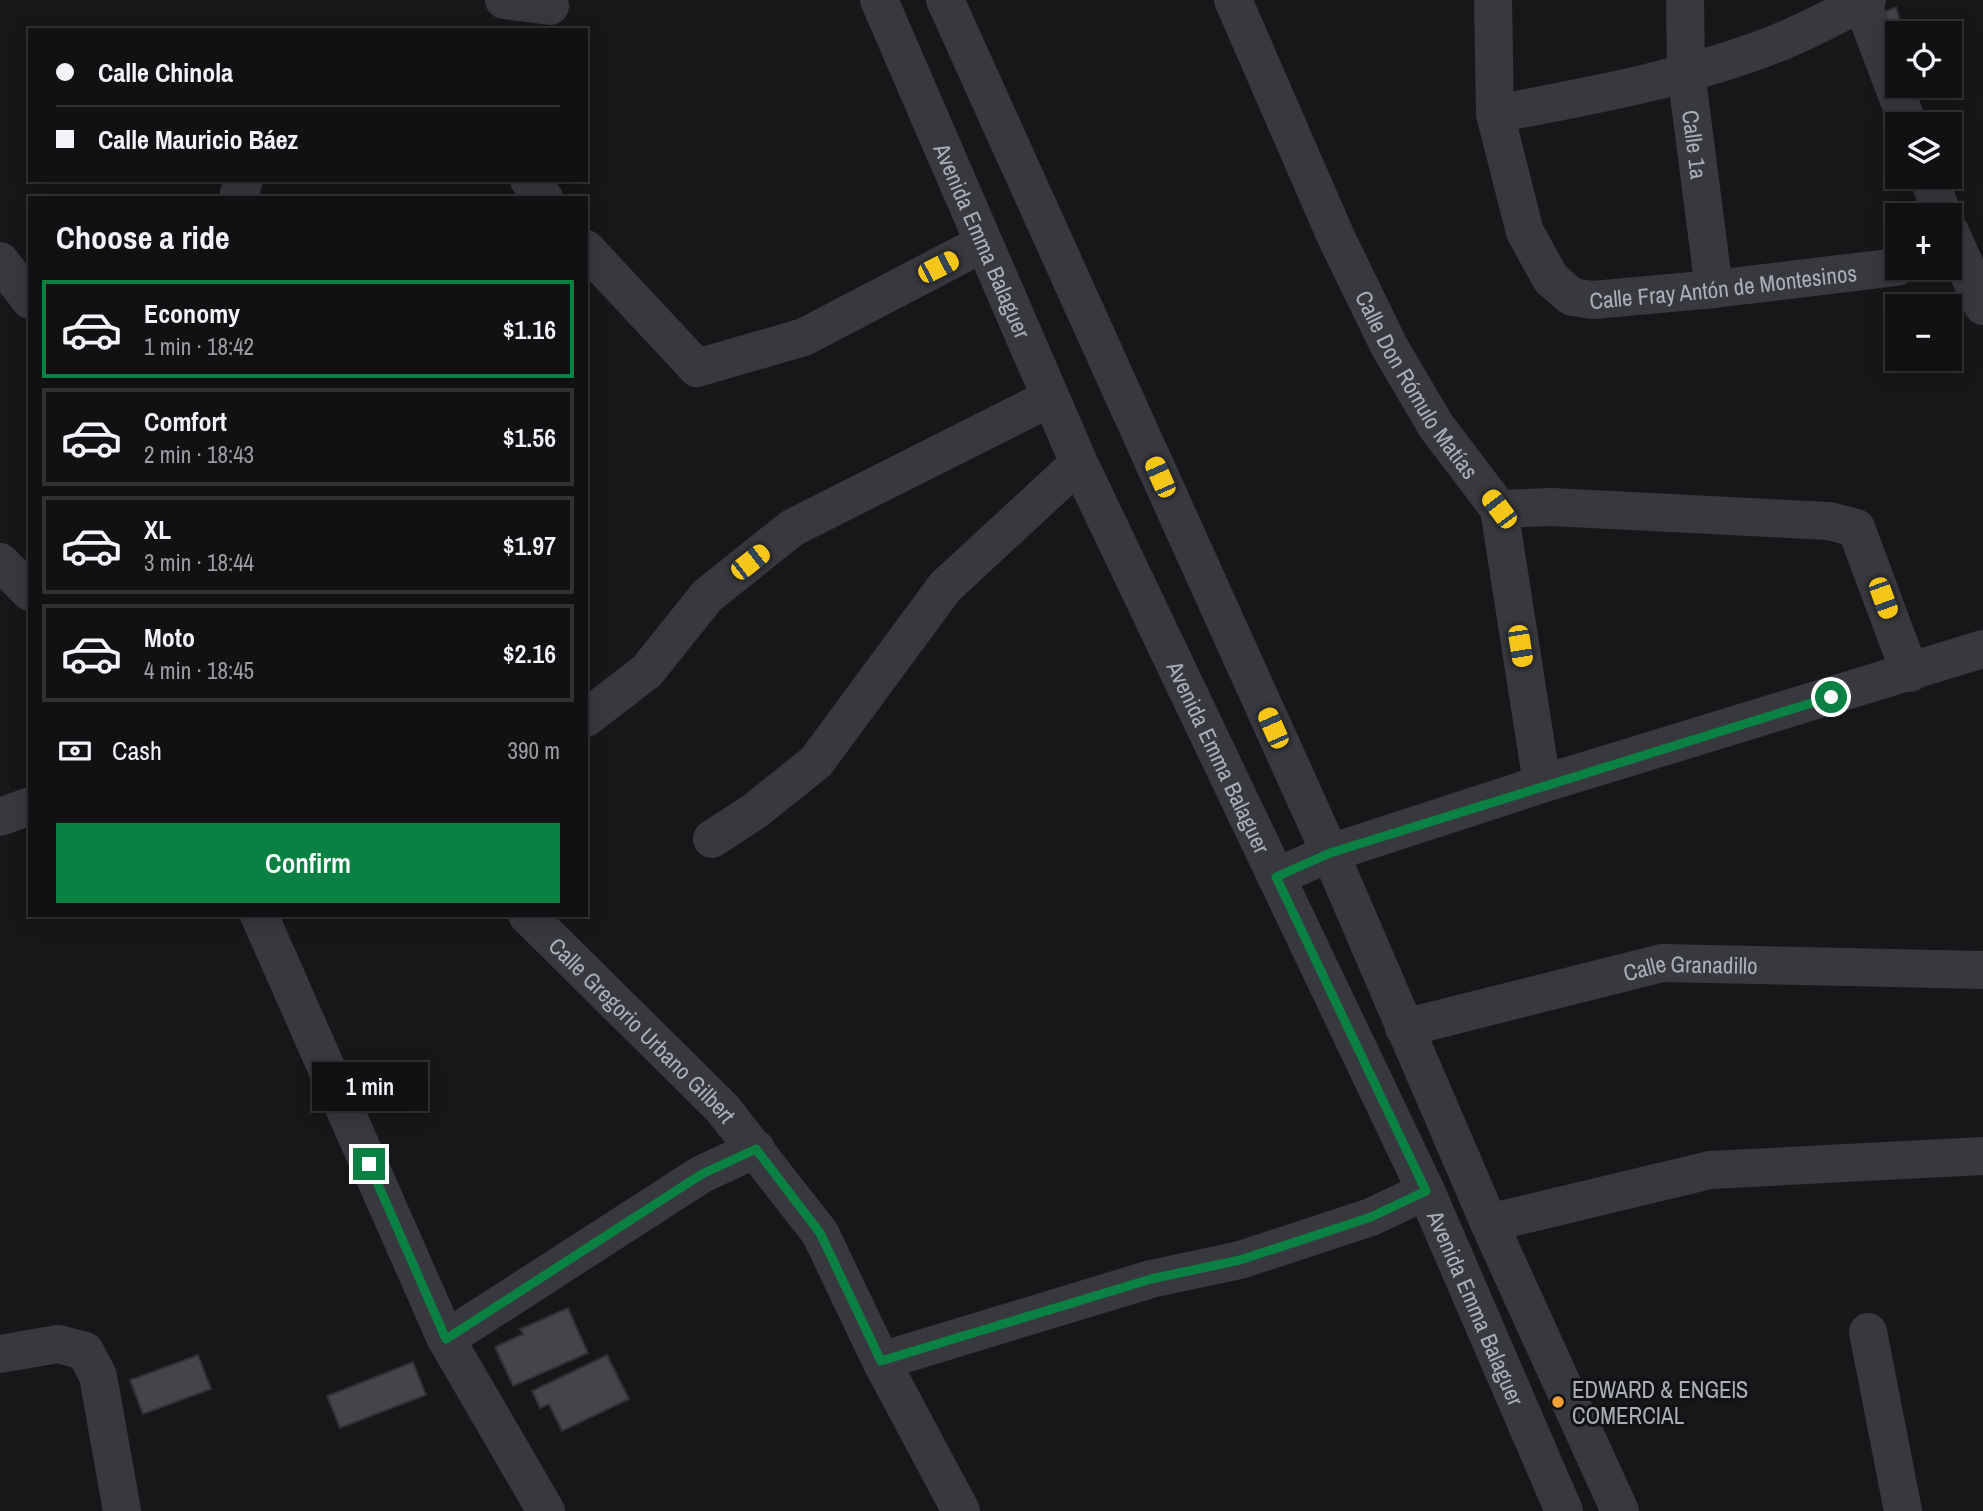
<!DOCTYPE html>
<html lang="en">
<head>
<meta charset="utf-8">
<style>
  :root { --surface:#111113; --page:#1a1a1c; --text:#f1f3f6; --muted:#9c9da0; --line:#303133; --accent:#0b8043 }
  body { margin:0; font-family:"Archivo Narrow",sans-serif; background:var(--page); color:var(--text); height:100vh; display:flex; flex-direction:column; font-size:26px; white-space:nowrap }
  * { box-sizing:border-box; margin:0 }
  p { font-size:23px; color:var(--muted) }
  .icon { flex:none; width:38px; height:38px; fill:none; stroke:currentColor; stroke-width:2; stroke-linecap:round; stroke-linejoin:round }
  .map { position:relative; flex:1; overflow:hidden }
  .side { position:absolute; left:28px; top:196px; width:560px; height:721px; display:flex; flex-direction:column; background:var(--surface); border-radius:0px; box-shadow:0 4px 18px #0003,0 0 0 2px var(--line) }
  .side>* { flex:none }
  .top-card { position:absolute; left:28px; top:28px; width:560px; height:154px; border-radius:0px; box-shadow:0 4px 18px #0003,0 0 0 2px var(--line); display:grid; align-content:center; height:154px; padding:0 28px; background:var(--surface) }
  .fabs { position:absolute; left:1885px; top:21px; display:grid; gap:14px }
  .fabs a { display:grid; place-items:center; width:77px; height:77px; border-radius:0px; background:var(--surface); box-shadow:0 4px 18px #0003,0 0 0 2px var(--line); font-size:35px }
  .end { position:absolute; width:32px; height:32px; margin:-16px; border:9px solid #0b8043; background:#fff; box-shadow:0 0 0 4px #fff }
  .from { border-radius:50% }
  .bubble { position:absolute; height:49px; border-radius:0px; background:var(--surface); box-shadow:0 4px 18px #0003,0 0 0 2px var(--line); font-size:23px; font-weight:600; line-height:49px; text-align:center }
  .car { position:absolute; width:21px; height:42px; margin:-21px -10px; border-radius:9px; box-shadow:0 0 5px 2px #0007; background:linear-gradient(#f5c518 24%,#345 0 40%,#f5c518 0 76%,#345 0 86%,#f5c518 0) }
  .top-card b { display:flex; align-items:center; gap:24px; height:66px; font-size:26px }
  .top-card b+b { border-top:2px solid var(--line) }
  .top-card i { width:18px; height:18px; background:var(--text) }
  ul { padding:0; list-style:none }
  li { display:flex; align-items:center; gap:21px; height:98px; margin:0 14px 10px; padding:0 14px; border:4px solid var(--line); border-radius:0px }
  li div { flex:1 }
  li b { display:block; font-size:26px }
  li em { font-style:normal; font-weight:600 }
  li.on { border-color:var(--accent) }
  li>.icon { width:63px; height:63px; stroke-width:1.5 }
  h2 { padding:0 28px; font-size:32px; line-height:84px }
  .pay { display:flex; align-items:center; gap:18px; height:77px; padding:0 28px; font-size:26px }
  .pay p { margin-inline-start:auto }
  .action { display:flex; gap:14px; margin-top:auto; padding:14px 28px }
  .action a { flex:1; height:80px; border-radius:0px; background:var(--accent); color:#fff; font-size:28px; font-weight:600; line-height:80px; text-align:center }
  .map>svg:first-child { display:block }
</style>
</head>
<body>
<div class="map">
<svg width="1983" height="1511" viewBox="0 0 1983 1511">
  <rect width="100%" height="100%" fill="#171719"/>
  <!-- building -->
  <g fill="#434549" stroke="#313135" stroke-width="2">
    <path d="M1896,7L1900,20L1888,25L1884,12Z"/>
    <path d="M568,1308L588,1353L513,1386L495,1347L523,1334L520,1329Z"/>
    <path d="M198,1355L211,1389L143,1414L130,1380Z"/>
    <path d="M607,1355L629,1399L562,1431L549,1404L540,1408L532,1391Z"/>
    <path d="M413,1362L426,1395L340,1428L327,1396Z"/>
  </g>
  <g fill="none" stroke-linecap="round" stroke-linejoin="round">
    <!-- minor -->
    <g stroke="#38393e" stroke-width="38">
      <path d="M504,0L550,6"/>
      <path id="s1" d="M879,0L1079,463L1426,1191L1564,1511"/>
      <path d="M945,0L1330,853L1489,1223L1620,1511"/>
      <path id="s2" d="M1233,0L1336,237L1389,346L1436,426L1499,509L1542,784"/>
      <path id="s3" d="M1493,0L1495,114L1525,232L1551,279L1572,297L1593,300L1714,289L1897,267"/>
      <path id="s4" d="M1685,0L1686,72L1714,289"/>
      <path d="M1861,0L1908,124"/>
      <path d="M1495,114C1590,96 1685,79 1775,44C1806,32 1836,15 1867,0"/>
      <path d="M1928,177L1943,215"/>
      <path d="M529,180L544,198"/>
      <path d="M242,198L239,193L244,180"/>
      <path d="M1950,232L1983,306"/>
      <path d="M586,249L697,368L804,337L982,244"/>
      <path d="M0,261L30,300"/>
      <path d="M1499,509L1552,507L1829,521L1856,528L1910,673"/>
      <path d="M0,562L30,592"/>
      <path d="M586,718L647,671L707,596L792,528L1050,398"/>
      <path d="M0,817L30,806"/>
      <path d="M712,839L756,810L816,762L945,587L1079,463"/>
      <path d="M1276,877L1330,853L1542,784L1983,649"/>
      <path d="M259,915L446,1339L546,1511"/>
      <path id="s5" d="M527,915L722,1108L820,1233L881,1361L961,1511"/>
      <path id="s6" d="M1404,1028L1662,963L1983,970"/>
      <path d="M1489,1223L1710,1170L1983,1156"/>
      <path d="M1868,1332L1903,1511"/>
      <path d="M446,1339L702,1174L756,1149"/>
      <path d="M0,1354L58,1344L85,1351L98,1376L122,1511"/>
      <path d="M881,1361L1151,1279L1240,1260L1371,1217L1426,1191"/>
    </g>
  </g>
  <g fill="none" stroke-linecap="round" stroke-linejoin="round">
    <!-- route -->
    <path stroke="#0b8043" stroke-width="9" d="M369,1164L446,1339L702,1174L756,1149L820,1233L881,1361L1151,1279L1240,1260L1371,1217L1426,1191L1276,877L1330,853L1831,697"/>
  </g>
  <!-- markers -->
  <circle fill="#f2a136" stroke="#121214" stroke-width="2.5" cx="1558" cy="1402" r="7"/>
  <g text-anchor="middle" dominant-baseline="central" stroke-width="6" stroke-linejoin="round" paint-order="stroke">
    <!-- street labels -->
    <g font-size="23" fill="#a9afb9" stroke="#121214">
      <text stroke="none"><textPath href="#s4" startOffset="145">Calle 1a</textPath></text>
      <text stroke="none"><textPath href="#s1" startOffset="262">Avenida Emma Balaguer</textPath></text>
      <text stroke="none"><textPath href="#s3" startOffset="469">Calle Fray Antón de Montesinos</textPath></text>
      <text stroke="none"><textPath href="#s2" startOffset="427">Calle Don Rómulo Matías</textPath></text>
      <text stroke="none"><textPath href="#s1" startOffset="830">Avenida Emma Balaguer</textPath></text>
      <text stroke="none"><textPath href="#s6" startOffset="294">Calle Granadillo</textPath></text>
      <text stroke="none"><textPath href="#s5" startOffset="163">Calle Gregorio Urbano Gilbert</textPath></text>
      <text stroke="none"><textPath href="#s1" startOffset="1438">Avenida Emma Balaguer</textPath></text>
    </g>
    <!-- poi labels -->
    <g font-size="23" fill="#a9afb9" stroke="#121214" text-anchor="start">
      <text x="1572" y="1389">EDWARD &amp; ENGElS<tspan x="1572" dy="26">COMERCIAL</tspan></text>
    </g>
  </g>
</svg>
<div class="fabs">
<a><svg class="icon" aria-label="locate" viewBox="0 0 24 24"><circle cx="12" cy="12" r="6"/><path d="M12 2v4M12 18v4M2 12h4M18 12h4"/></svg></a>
<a><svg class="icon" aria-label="layers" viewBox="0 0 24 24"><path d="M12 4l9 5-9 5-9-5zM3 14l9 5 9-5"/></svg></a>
<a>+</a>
<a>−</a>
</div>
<i class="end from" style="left:1831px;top:697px"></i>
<i class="end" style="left:369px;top:1164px"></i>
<div class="bubble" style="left:312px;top:1062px;width:116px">1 min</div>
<i class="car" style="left:938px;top:267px;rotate:63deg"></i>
<i class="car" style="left:1160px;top:477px;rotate:336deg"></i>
<i class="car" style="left:1499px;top:509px;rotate:323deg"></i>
<i class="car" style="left:750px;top:562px;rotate:52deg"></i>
<i class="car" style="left:1883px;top:598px;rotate:160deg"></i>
<i class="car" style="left:1520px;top:646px;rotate:171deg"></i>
<i class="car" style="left:1273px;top:728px;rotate:336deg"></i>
<div class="top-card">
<b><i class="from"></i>Calle Chinola</b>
<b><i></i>Calle Mauricio Báez</b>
</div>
<section class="side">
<h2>Choose a ride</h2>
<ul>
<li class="on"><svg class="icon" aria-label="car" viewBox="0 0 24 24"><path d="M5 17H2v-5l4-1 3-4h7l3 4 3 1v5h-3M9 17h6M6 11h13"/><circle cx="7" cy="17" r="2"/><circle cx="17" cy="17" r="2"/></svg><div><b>Economy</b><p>1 min · 18:42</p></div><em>$1.16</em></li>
<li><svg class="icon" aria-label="car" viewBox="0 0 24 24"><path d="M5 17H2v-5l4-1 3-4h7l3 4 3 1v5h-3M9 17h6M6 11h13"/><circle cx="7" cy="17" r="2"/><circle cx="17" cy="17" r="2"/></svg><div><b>Comfort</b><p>2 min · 18:43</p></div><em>$1.56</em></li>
<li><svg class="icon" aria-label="car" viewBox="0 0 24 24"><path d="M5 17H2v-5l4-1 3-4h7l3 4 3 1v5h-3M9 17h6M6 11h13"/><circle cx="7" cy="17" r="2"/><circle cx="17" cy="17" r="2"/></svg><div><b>XL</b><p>3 min · 18:44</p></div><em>$1.97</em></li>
<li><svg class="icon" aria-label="car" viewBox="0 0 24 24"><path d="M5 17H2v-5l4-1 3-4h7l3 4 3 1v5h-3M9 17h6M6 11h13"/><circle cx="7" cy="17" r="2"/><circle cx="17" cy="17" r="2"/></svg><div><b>Moto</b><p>4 min · 18:45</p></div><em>$2.16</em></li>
</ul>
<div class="pay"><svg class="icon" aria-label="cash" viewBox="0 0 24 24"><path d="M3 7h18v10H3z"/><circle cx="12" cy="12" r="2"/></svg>Cash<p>390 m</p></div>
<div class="action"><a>Confirm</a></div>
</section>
</div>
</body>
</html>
